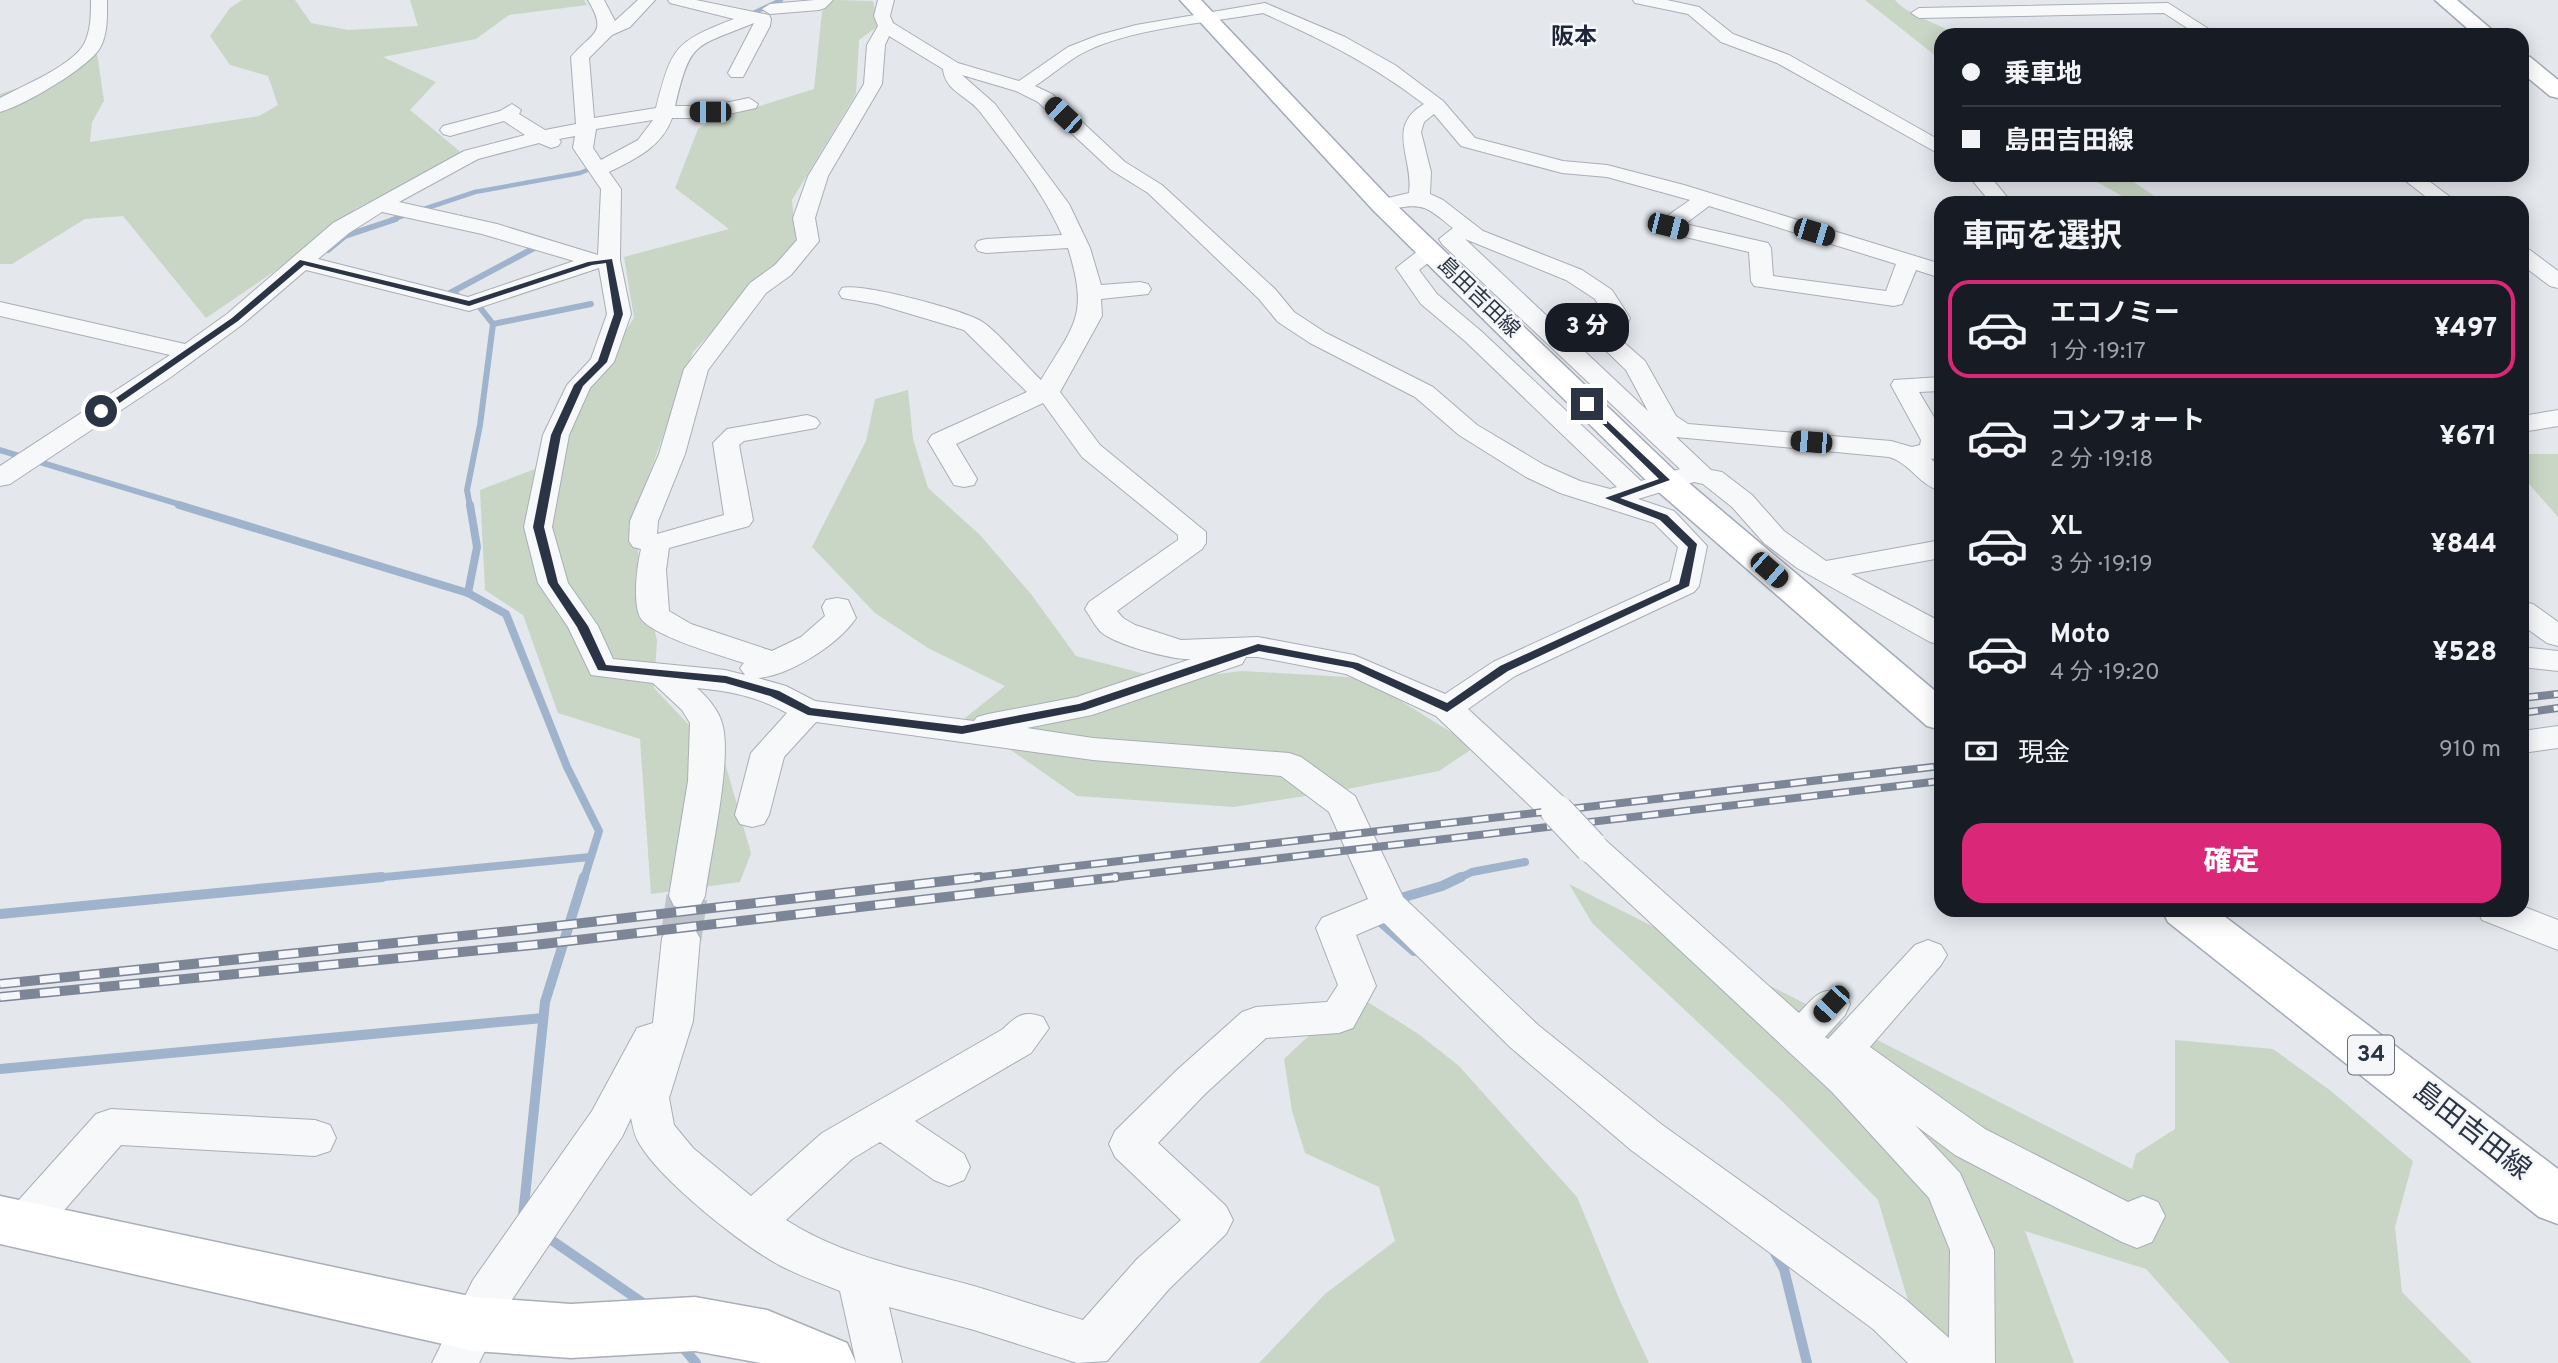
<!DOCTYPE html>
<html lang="ja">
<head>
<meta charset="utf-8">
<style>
  :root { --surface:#171b24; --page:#242831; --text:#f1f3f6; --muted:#9ea1a6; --line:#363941; --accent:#db2777 }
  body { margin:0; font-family:Overpass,"Noto Sans JP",sans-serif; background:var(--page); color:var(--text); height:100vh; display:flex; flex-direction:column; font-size:26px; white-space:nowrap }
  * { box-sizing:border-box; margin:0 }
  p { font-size:23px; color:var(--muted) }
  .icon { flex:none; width:38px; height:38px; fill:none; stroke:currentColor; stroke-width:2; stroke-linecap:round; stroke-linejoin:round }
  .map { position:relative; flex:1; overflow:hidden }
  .side { position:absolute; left:1934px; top:196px; width:595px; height:721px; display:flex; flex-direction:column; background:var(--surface); border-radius:21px; box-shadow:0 4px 18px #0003 }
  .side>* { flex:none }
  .banner { position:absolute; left:1934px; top:28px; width:595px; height:154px; border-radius:21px; box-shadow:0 4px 18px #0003; display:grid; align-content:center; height:154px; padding:0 28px; background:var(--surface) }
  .end { position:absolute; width:32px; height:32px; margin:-16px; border:9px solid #2b3445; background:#fff; box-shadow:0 0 0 4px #fff }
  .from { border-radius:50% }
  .bubble { position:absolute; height:49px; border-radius:21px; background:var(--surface); box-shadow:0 4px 18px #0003; font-size:23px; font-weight:800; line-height:49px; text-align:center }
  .car { position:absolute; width:21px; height:42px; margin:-21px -10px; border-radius:9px; box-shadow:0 0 5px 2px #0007; background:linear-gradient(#222 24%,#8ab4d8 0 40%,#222 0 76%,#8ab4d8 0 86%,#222 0) }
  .banner b { display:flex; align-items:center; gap:24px; height:66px; font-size:26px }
  .banner b+b { border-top:2px solid var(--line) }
  .banner i { width:18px; height:18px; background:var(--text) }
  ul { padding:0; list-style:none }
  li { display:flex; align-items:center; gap:21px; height:98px; margin:0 14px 10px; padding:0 14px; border:4px solid transparent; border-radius:21px }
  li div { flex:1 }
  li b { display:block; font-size:26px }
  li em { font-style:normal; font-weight:800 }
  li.selected { border-color:var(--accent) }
  li>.icon { width:63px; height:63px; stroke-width:1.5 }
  h2 { padding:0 28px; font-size:32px; line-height:84px }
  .pay { display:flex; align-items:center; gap:18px; height:77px; padding:0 28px; font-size:26px }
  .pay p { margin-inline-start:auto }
  .button { display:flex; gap:14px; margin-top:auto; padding:14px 28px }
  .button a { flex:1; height:80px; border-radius:21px; background:var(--accent); color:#fff; font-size:28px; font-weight:800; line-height:80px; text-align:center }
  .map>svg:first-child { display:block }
</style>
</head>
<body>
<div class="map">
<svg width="2558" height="1363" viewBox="0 0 2558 1363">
  <rect width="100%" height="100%" fill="#e4e7ec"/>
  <!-- green -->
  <g fill="#c9d6c5">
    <path d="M242,0H295L311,23L348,30L418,26L410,0H584L587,5L509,15L476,39L383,57L436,82L410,110L463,154L357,208L275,271L206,318L123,216L85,219L12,264H0V94L68,71L97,53L104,101L92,122L90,142L259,116L278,105L268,76L230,65L210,36L230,8Z"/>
    <path d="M832,0L873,1L878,26L859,40L856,94L792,200L796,242L693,352L644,489L638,552L657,641L654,688L725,763L751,853L740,882L651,894L640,739L558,713L523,615L485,590L480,490L535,469L634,318L624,257L729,229L675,188L698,129L709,122L814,89L822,12Z"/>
    <path d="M1865,0H1895C1903,12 1941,25 1957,35H1941V60Z"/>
    <path d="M2085,175H2123L2165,203H2134Z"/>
    <path d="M908,390L913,439L928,488L980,535L1031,594L1076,656L1168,680L1242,671L1364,678L1475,747L1439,771L1337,791L1234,807L1077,796L965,718L1005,686L928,648L875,613L812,547L866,441L875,399Z"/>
    <path d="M2522,454H2558V517L2522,476Z"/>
    <path d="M1569,884L2132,1169L2136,1154L2175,1129V1040L2273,1049L2331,1091L2413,1161L2395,1227L2402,1292L2472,1363H2230L2146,1269L2025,1231L2074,1363H1923L1921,1344L1878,1200L1783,1102L1592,923Z"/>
    <path d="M1363,999L1417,1033L1458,1065L1577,1197L1621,1303L1649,1363H1259L1325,1294L1395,1241L1379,1187L1305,1153L1292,1111L1284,1059L1317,1028Z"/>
  </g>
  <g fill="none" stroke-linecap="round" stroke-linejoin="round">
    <!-- stream-far3 -->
    <g stroke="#9fb4cc" stroke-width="4.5">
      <path d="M749,15L781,0"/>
      <path d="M391,220L475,192L580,173L597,166"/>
    </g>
    <!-- stream-far2 -->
    <g stroke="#9fb4cc" stroke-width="6">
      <path d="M328,250L345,236L396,219"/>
      <path d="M457,295L450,293L536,247"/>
      <path d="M493,324L591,304"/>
      <path d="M0,450L185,506"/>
      <path d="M470,506L467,490L480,425L493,324L478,305L485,302"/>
    </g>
    <!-- stream-far1 -->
    <g stroke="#9fb4cc" stroke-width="8">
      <path d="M179,505L468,593L506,614L567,767L599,831L584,879"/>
      <path d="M468,593L477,547L470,505"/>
      <path d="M364,879L590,857"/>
      <path d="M1457,879L1472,872L1525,862"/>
    </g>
    <!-- stream -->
    <g stroke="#9fb4cc" stroke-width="10">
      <path d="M1394,900L1442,886L1461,877"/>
      <path d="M0,914L382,877"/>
      <path d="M1379,916L1382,923L1414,951"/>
      <path d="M0,1069L543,1018"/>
      <path d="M523,1216L545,1002L584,877"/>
      <path d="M544,1235L646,1305"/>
      <path d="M1775,1253L1784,1269L1807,1363"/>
      <path d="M680,1344L696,1363"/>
    </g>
    <!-- street-tunnel -->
    <path stroke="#bfc3cb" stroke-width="41" stroke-dasharray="41 20" stroke-linecap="butt" d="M681,938L687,896"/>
    <defs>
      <g id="street">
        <path d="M91,0H107C107,16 108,34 100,48C88,68 23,106 0,112V98C22,86 72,66 84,44C91,31 91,14 91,0Z"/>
        <path d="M588,0H604L615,21L638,0H655L630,27L612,35L589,58L594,118L656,108C672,47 674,42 734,19L670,3L668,0H696L769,15L771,19L770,26L743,77H731L728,73L754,23C693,48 691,40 675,106H710L749,98L758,104L756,108L710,118H672C662,147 635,159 609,172L621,189L620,260L631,314L614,362L590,388L569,435L552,527L568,583L598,626L613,659L725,670L745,675L740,668L744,663C723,656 646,635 639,615C633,598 637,566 641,549L633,547L629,541L630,521L659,454L684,369L750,283L775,265L797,240L793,218L808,176L864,84L867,45L878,26L874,16L878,0H894L890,16L893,23L958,63L1019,81L1068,47L1099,35L1136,25L1265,3L1345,37L1395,65L1443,101L1475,138L1563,161L1607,165L1684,185L1941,264V278L1916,270L1902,304L1894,306L1754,286L1751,281L1749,252L1660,231L1657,226L1660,221L1690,200L1607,177L1562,173L1461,146L1434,114L1424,122L1421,132L1431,172L1430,194L1443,200L1483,231L1582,270L1612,290L1630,318L1621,340L1645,361L1676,416L1688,424L1891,441L1912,447L1920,445L1921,440L1891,385L1894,380L1941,377V391L1919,392L1941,429V457L1931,459L1941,468V491C1920,486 1910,463 1889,457L1676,437L1711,470L1722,472L1752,495L1784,531L1826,561L1941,540V558L1851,574L1941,622V645L1930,642L1797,568L1764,543L1732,507L1703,484L1694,482L1638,499L1674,511L1707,546L1699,586L1694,592L1515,676L1468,709L1569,802L1574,811L1569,820L1557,823L1545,820L1436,716L1346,674L1258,657H1246L1242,664L1092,715L1027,728L1093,738L1289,753L1301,757L1355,796L1403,897L1538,1025L1661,1124L1905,1299L1949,1338L1950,1250L1929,1198L1832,1092L1579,856L1573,847L1579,838L1591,834L1603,838L1799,1013C1814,997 1822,985 1845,993L1850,1004L1845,1015L1825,1037L1828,1039L1915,945L1928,940L1941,945L1947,955L1941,965L1870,1047L1985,1129L2128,1202L2143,1196L2158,1202L2165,1216L2152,1242L2137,1248L2122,1242L1955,1155L1915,1125L1960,1173L1994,1250L1995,1363H1908L1873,1329L1631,1150L1510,1047L1384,923L1356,935L1376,986L1353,1028L1339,1033L1266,1038L1205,1094L1158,1143L1226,1206L1233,1220L1226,1234L1169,1289L1107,1361L1077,1363L974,1330L889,1307L902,1363H856L840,1291C821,1283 800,1276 781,1266C743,1246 660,1180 639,1143C634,1135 633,1127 631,1118L622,1137L505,1310L479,1363H432L473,1280L592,1111L637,1028L653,1023L662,938L668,928L681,924L694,928L700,938L693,1021L669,1098L674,1125L693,1148L751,1196L822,1133L1003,1029C1016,1016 1024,1010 1043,1017L1049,1028L1031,1053L915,1121L964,1154L970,1167L964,1180L949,1186L934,1180L880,1142L852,1159L786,1220C844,1257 908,1268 974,1286C1010,1297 1046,1309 1083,1320L1137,1259L1181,1220L1115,1157L1109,1144L1115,1131L1177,1070L1242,1012L1256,1007L1327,1002L1338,985L1316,928L1322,918L1368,899L1329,812L1281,776L1093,760L816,722L784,757L769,815L764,824L752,827L740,824L735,815L751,753L787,713C758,697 730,691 697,688C707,697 718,709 722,723C733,758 710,856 705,896L700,906L687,910L674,906L669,896L688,781L690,723L682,710L653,683L591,675L568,627L538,583L524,527L543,435L567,385L591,359L607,314L599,268L469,311L306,270L243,324L171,377L10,484L0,486V466L170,355L0,316V302L185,344L227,314L333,223L464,151L525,135L504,121L450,136L443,134L440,130L443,126L500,111L512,104L521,110L519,114L545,130L576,124L571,57C591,32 609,35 588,0ZM1263,13C1325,41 1370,63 1424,104C1385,127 1414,158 1409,193L1375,201L1372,205L1375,209C1383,211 1389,210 1397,208C1426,202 1431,211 1453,228L1439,239L1442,244L1680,469L1641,481L1481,331L1437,294L1419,270L1442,252L1439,247H1423L1396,268L1421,304L1465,341L1617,487L1610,489L1580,481L1544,465L1477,425L1433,387L1326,333L1294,312L1275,289L1162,185L1125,162L1052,94L1035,86C1050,76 1064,64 1079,55C1127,28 1208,23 1263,13ZM889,36L943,69C945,92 969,96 981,113C1011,153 1042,189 1062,235L986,239L978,241L975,246L978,251L986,253L1068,248C1089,316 1075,323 1041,380C1026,366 994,327 979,320C958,309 863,283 842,288L839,293L842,298L877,304L964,330L1027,392L932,435L928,441L954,485L964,487L974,485L977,479L956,444L1043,403L1082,457L1178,535V540L1089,602L1085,609C1090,616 1095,626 1101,632C1116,645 1172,660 1191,659L1077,697L988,714L977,717L974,721L815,701L786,686L758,678C789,676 839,644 856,618L848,600L837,598L826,600L822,607L825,616L801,637L772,651L691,624L669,611L666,570L669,548L749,526L753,520L739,445L744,441L816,428L820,423L816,418L807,415L727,429L713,443L724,515L657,534L658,521L685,454L708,370L766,293L791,275L819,241L815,218L828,176L882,84L885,45ZM962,75L1016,91L1038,102L1111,170L1148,193L1259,299L1278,322L1310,343L1415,397L1459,435L1526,477L1560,493L1654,523L1678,547L1670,581L1493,662L1445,694L1354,655L1258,637L1181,640L1135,625L1123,618L1117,611L1202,549L1206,543V532L1100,445L1060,392L1102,316L1101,299L1148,294L1151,289L1148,284L1140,282L1101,285L1090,248L1069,204L995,104ZM653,120L638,140L601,160L593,148L596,129ZM575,136L573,148L601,189L598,255L497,224L399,202L478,159L539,143L551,148L558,146L561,142L559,139ZM1709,206L1896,264L1886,291L1773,276L1771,248L1768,243L1685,224ZM382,212L482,234L574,261L468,297L318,259L349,233ZM1465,239L1566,280L1595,299L1606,318L1596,341L1626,370L1648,411Z"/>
        <path d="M815,0H833L825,8L819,10L770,14L762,9L770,4Z"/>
        <path d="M1633,0H1667L1699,7L1733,34L1789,55L1941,141V155L1777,63L1721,42L1688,14L1635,3Z"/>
        <path d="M2168,3L2218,35H2198L2164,13L1919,18L1911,13L1919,8Z"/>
        <path d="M1968,175H1989L2012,203H1991Z"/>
        <path d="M2398,175H2421L2458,203H2434Z"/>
        <path d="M2522,248L2530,250L2558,271V288L2550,286L2522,265Z"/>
        <path d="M2558,410V426L2522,432V416Z"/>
        <path d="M2522,602L2533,604L2558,622V646L2547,643L2522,625Z"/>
        <path d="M2522,647L2558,651V671L2522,667Z"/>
        <path d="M2558,726V748L2522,753V731Z"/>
        <path d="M2522,906L2558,920V950L2482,920L2477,910H2522Z"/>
        <path d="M111,1109L315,1120L330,1125L336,1138L330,1151L315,1156L121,1145L39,1239L24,1245L9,1239L2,1225L9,1211L96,1114Z"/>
      </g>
      <path id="secondary" d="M0,1196L474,1297L571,1304L695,1297L767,1310L847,1343L856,1363H761L695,1351L571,1358L474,1351L0,1244Z"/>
      <g id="primary">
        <path d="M1180,0H1201L1391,200L1677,473L1941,696V730L1927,726L1653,487L1373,210Z"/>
        <path d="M2435,0H2457L2498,35H2475Z"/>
        <path d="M2522,56L2530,57L2558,80V98L2550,96L2522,73Z"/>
        <path d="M2162,910H2216L2558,1169V1224L2539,1217L2168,922Z"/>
      </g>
    </defs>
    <!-- street casing -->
    <use href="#street" stroke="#a9aeb7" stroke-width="2"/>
    <!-- secondary casing -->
    <use href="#secondary" stroke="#a9aeb7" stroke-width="3"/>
    <!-- primary casing -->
    <use href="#primary" stroke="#a3abb8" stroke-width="3"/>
    <!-- street -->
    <use href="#street" fill="#f7f8fa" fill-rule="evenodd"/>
    <!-- secondary -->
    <use href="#secondary" fill="#fff" fill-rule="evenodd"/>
    <!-- primary -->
    <use href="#primary" fill="#fff" fill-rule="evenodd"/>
    <defs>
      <g id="rail-far1">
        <path d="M2522,698L2558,694"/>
        <path d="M2522,713L2558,708"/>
        <path d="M964,879L1941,766"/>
        <path d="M1102,879L1941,781"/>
      </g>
      <g id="rail">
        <path d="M0,984L548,927L980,877"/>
        <path d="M0,997L543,944L1117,877"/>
      </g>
    </defs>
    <!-- rail-far1 casing -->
    <use href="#rail-far1" stroke="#7d8696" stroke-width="8"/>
    <!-- rail casing -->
    <use href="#rail" stroke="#7d8696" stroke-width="10"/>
    <!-- rail-far1 -->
    <use href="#rail-far1" stroke="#f4f6f9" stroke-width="5" stroke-dasharray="16" stroke-linecap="butt"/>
    <!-- rail -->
    <use href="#rail" stroke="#f4f6f9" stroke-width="7" stroke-dasharray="20" stroke-linecap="butt"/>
    <defs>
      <path id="street-bridge" d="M1557,811L1591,847"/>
    </defs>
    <!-- street-bridge casing -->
    <use href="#street-bridge" stroke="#a9aeb7" stroke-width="34" stroke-linecap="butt"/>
    <!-- street-bridge -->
    <use href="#street-bridge" stroke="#f7f8fa" stroke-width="32"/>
  </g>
  <!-- route -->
  <path fill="#2b3445" d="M612,259L623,314L607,362L583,386L561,435L544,527L558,583L588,626L606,665L726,676L779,691L811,708L962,726L1079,704L1258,644L1358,663L1447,703L1500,666L1679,584L1688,547L1660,520L1605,498L1659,479L1584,406L1583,404L1587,402L1670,480L1620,498L1667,515L1697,544L1689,586L1508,671L1447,712L1352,668L1259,651L1085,710L962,734L808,715L770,696L725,683L598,670L577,627L548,583L533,527L551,435L574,385L598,361L614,314L606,263L592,265L469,306L304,265L238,321L105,413L97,411L232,318L300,260L469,301L588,262Z"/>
  <g text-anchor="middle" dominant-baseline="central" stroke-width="5" stroke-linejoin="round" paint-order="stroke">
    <!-- far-street labels -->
    <g font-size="21" fill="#2b3445" stroke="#f4f6f9">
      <text transform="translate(1478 298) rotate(44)">島田吉田線</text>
    </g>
    <!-- far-quarter labels -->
    <g font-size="23" font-weight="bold" fill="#1d2536" stroke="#f4f6f9">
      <text x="1574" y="38">阪本</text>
    </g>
    <!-- shield labels -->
    <rect fill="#f4f6f9" stroke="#676e7b" stroke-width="2" x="2348" y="1035.5" width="46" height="39" rx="5"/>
    <g font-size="23" font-weight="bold" fill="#2b3445">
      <text x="2371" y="1055">34</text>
    </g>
    <!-- near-street labels -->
    <g font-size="28" fill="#2b3445" stroke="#f4f6f9">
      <text transform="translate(2471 1132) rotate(38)">島田吉田線</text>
    </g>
  </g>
</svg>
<i class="end from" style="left:101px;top:411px"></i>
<i class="end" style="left:1587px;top:404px"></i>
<div class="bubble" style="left:1545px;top:303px;width:84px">3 分</div>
<i class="car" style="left:710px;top:112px;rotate:270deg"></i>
<i class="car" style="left:1063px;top:115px;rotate:313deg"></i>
<i class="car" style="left:1668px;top:226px;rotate:104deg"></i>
<i class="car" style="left:1814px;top:232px;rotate:107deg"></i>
<i class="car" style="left:1811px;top:442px;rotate:275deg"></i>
<i class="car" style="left:1769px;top:570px;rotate:131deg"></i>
<i class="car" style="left:1831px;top:1004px;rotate:223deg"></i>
<div class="banner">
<b><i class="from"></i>乗車地</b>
<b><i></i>島田吉田線</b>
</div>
<section class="side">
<h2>車両を選択</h2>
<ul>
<li class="selected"><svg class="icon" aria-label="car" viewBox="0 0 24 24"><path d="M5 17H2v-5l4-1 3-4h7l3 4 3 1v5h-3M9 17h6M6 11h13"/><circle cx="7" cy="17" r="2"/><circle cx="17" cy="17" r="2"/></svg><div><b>エコノミー</b><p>1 分 · 19:17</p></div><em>¥497</em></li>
<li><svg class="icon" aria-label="car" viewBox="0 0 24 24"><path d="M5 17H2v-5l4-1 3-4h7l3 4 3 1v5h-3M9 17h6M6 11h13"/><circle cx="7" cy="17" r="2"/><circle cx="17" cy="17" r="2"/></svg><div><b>コンフォート</b><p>2 分 · 19:18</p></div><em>¥671</em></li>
<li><svg class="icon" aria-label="car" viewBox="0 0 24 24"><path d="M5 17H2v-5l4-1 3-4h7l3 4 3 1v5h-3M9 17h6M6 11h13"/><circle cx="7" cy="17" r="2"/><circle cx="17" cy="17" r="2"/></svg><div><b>XL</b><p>3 分 · 19:19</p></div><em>¥844</em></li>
<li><svg class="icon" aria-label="car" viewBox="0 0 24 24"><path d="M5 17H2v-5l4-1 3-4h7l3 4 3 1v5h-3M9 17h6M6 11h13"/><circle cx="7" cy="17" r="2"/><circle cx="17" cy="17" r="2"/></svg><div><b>Moto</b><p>4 分 · 19:20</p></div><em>¥528</em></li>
</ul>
<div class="pay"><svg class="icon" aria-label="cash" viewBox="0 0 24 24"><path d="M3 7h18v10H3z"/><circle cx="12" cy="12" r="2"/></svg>現金<p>910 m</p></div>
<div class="button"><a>確定</a></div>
</section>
</div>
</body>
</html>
